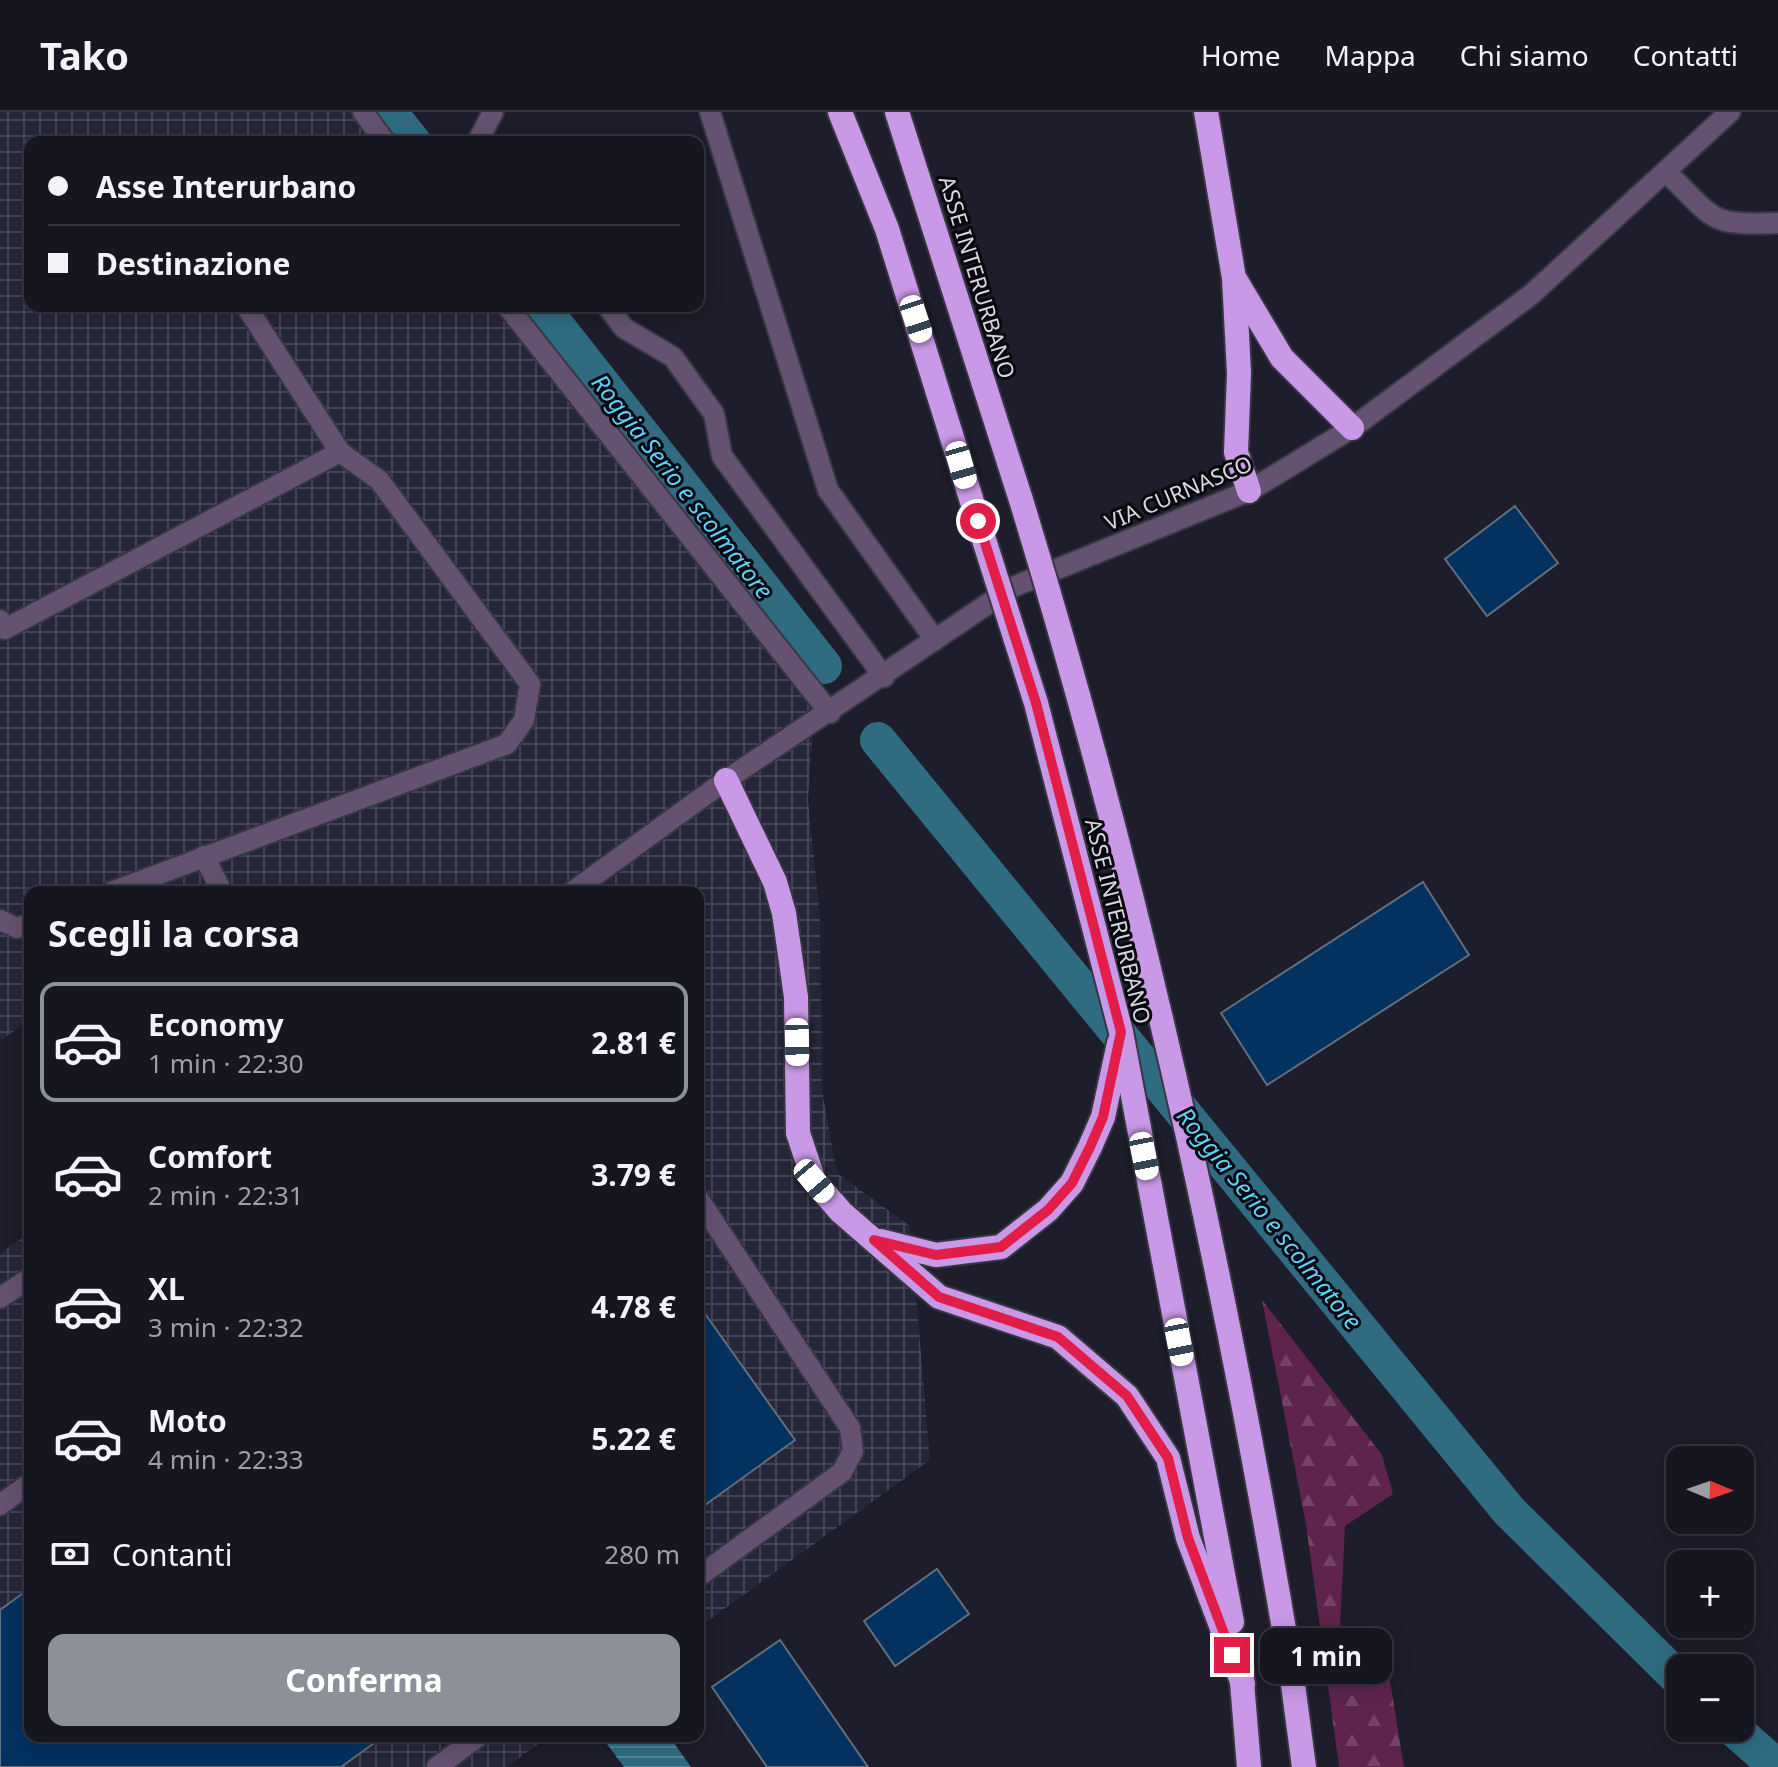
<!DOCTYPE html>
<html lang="it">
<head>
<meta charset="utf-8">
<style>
  :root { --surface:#161620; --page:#23232d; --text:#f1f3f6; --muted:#9e9fa5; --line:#35353e; --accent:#8c9099 }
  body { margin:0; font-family:"Noto Sans",sans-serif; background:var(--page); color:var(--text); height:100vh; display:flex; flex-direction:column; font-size:30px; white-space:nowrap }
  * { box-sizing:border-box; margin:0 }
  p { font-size:26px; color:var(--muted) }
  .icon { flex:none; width:44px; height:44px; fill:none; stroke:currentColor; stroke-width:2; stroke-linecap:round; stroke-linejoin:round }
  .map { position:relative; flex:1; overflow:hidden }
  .side { position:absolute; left:24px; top:774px; width:680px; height:856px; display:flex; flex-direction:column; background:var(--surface); border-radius:16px; box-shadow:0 4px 20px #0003,0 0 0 2px var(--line) }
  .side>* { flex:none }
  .hud { position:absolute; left:24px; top:24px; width:680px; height:176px; border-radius:16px; box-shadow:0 4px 20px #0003,0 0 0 2px var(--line); display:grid; align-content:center; height:176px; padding:0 24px; background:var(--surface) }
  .needle { width:52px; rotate:92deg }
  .fabs { position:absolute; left:1666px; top:1334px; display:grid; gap:16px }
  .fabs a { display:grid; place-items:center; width:88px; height:88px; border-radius:16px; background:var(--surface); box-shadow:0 4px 20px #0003,0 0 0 2px var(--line); font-size:40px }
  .end { position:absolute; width:36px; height:36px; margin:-18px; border:10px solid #e11d48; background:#fff; box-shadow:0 0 0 4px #fff }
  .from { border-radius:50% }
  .bubble { position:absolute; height:56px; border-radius:16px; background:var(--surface); box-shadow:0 4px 20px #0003,0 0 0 2px var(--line); font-size:26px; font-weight:700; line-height:56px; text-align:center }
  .car { position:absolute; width:24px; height:48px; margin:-24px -12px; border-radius:10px; box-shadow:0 0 6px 2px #0007; background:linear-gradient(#fff 24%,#345 0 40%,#fff 0 76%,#345 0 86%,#fff 0) }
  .hud b { display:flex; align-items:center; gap:28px; height:76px; font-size:30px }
  .hud b+b { border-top:2px solid var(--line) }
  .hud i { width:20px; height:20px; background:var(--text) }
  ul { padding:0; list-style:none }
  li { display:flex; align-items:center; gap:24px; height:120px; margin:0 16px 12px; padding:0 8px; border:4px solid transparent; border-radius:16px }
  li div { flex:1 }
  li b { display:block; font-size:30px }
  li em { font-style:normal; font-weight:700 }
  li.current { border-color:var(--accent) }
  li>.icon { width:72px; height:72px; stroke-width:1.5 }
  h2 { padding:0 24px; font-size:36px; line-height:96px }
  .pay { display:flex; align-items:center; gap:20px; height:88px; padding:0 24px; font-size:30px }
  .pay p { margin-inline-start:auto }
  .primary-button { display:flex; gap:16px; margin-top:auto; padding:16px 24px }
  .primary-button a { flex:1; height:92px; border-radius:16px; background:var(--accent); color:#fff; font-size:32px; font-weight:700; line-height:92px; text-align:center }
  header { display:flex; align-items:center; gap:48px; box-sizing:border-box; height:112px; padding:0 40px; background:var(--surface); border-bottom:2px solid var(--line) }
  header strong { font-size:38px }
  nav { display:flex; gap:44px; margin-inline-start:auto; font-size:28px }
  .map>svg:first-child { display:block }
</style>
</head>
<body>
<header>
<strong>Tako</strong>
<nav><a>Home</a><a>Mappa</a><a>Chi siamo</a><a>Contatti</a></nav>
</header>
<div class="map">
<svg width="1778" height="1655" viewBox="0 0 1778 1655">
  <defs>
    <pattern id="industrial-grid" width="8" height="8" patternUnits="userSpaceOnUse" patternTransform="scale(2)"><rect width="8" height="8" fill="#262639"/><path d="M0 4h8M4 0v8" fill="none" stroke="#454555"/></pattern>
    <pattern id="forest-firs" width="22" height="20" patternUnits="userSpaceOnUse" patternTransform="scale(2)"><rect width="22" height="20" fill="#5e244c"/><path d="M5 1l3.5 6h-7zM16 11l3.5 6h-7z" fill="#744366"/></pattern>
    <pattern id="water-rules" width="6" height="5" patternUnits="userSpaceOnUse" patternTransform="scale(2)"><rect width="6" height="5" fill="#2f6c82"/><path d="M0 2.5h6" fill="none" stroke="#568799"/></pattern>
  </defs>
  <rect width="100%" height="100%" fill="#1d1d2b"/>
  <!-- industrial -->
  <g fill="url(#industrial-grid)">
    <path d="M0,0H374L396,30H30V194H521L816,571L808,688L820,804L822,979L837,1061L910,1114L930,1348L698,1516V780H30V908L0,929Z"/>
    <path d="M30,1121V1624H549L507,1655H0V1141Z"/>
  </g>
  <!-- forest -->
  <path fill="url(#forest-firs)" d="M1262,1188L1382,1343L1393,1382L1345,1414L1340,1515L1370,1516L1389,1563L1404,1655H1339L1306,1412Z"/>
  <!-- water -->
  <path fill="url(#water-rules)" d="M601,1624H669L691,1655H624Z"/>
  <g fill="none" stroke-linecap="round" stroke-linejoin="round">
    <!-- canal -->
    <g stroke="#2f6c82" stroke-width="36">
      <path d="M389,0L413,30"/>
      <path d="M541,194L824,554"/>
      <path d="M878,628L1509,1399L1680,1568"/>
      <path d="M1733,1616L1777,1655"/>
    </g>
  </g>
  <!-- building -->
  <g fill="#033160" stroke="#636e7c" stroke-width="2">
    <path d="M1515,394L1558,451L1487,504L1445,447Z"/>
    <path d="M1423,770L1469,843L1267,973L1221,901Z"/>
    <path d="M698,1192L795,1328L698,1398Z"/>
    <path d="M937,1457L969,1502L895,1554L864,1509Z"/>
    <path d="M30,1476V1624H384L341,1655H0V1498Z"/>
    <path d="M780,1528L868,1655H767L712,1575Z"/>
  </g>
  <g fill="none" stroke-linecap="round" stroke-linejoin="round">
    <defs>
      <g id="minor">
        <path d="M363,0L385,30"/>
        <path d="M710,0L828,378L935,528"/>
        <path d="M483,30L480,25L493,0"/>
        <path d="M1666,60C1715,106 1706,114 1778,111"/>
        <path d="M246,194L340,340"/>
        <path d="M507,194L830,601"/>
        <path d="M607,194L624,216L673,245L714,302L722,344L884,565"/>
        <path d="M0,508L5,517L340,340L379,368L530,572L524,608L507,632L111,780"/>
        <path d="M204,744L222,780"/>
        <path d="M572,780L726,668L1013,475L1249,379L1352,316L1532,182L1730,0"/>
        <path d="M0,808L17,816L30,811"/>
        <path d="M698,1086L850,1316L853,1339L842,1360L698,1465"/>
        <path d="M0,1186L30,1166"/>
        <path d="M0,1393L30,1371"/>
        <path d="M437,1655L479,1624"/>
      </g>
      <g id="highway">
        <path d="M840,0L887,117L978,409"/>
        <path d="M897,0L1021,388"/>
        <path d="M1206,0L1234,166L1239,261L1236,340L1249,379"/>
        <path d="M1236,169L1282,246L1352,316"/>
        <path d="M726,668L775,770L784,801L796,885L798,1021L814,1069L841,1100L939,1185L1058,1225L1127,1284L1168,1346L1188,1426L1243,1572"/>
        <path d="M1121,920L1232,1510"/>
        <path d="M880,1129L936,1143L1001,1135L1048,1098L1072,1071L1090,1035L1103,1005L1119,931"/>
        <path d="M1241,1558L1249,1655"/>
        <path d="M1292,1565L1304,1655"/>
      </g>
    </defs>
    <!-- minor casing -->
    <use href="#minor" stroke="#373744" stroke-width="24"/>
    <!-- highway casing -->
    <use href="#highway" stroke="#373744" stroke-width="28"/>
    <!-- minor -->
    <use href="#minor" stroke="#655271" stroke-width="20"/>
    <!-- highway -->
    <use href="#highway" stroke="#c998e6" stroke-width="24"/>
    <defs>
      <g id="highway-bridge">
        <path d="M1021,388C1140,776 1226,1165 1292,1565"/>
        <path d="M978,409L1036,591L1121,920"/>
      </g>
    </defs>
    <!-- highway-bridge casing -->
    <use href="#highway-bridge" stroke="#373744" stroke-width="28" stroke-linecap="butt"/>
    <!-- highway-bridge -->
    <use href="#highway-bridge" stroke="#c998e6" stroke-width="24"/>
  </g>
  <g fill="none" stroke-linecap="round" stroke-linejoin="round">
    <!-- route -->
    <path stroke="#e11d48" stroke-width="10" d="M978,409L1036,591L1121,920L1103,1005L1090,1035L1072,1071L1048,1098L1001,1135L936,1143L874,1128L939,1185L1058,1225L1127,1284L1168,1346L1188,1426L1232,1543"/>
  </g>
  <g text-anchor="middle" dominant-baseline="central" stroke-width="6" stroke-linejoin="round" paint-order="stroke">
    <!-- street labels -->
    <g font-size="22" fill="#d8d8e1" stroke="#08080e">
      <text transform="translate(978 165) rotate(73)">ASSE INTERURBANO</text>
      <text transform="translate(1178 380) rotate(-23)">VIA CURNASCO</text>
      <text transform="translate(1119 809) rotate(76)">ASSE INTERURBANO</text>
    </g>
    <!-- water labels -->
    <g font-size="24" font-style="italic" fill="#5ed3fd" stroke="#08080e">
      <text transform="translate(683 374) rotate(52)">Roggia Serio e scolmatore</text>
      <text transform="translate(1270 1106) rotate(51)">Roggia Serio e scolmatore</text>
    </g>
  </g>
</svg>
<div class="fabs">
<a><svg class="needle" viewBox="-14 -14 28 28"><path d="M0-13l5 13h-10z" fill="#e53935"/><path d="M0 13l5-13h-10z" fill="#9e9fa5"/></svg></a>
<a>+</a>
<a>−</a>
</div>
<i class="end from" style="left:978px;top:409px"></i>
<i class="end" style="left:1232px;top:1543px"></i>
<div class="bubble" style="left:1260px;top:1516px;width:132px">1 min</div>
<i class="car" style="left:916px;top:207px;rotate:162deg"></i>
<i class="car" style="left:961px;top:353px;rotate:164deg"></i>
<i class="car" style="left:797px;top:930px;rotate:179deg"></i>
<i class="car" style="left:1144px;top:1044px;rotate:169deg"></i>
<i class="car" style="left:814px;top:1069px;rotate:140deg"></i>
<i class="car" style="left:1179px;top:1230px;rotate:169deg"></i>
<div class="hud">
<b><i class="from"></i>Asse Interurbano</b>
<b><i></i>Destinazione</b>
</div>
<section class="side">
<h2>Scegli la corsa</h2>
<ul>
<li class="current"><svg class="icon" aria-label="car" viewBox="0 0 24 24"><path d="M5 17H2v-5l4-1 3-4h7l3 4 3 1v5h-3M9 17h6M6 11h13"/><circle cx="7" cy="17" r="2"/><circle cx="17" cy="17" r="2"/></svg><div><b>Economy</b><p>1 min · 22:30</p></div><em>2.81 €</em></li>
<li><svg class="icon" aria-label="car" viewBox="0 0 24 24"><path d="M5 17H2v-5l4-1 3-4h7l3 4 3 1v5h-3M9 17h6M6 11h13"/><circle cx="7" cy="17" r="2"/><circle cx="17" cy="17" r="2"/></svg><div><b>Comfort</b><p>2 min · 22:31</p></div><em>3.79 €</em></li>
<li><svg class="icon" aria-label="car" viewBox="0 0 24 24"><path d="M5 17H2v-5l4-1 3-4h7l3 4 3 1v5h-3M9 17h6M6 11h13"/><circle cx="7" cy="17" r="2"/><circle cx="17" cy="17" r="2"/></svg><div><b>XL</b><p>3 min · 22:32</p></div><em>4.78 €</em></li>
<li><svg class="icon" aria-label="car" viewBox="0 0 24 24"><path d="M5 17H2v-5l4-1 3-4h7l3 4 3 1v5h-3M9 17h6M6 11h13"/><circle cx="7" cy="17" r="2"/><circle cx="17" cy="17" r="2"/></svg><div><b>Moto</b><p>4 min · 22:33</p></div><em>5.22 €</em></li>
</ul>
<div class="pay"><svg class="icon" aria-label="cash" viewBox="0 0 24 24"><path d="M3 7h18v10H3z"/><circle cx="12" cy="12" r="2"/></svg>Contanti<p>280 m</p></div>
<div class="primary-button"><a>Conferma</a></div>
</section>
</div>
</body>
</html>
